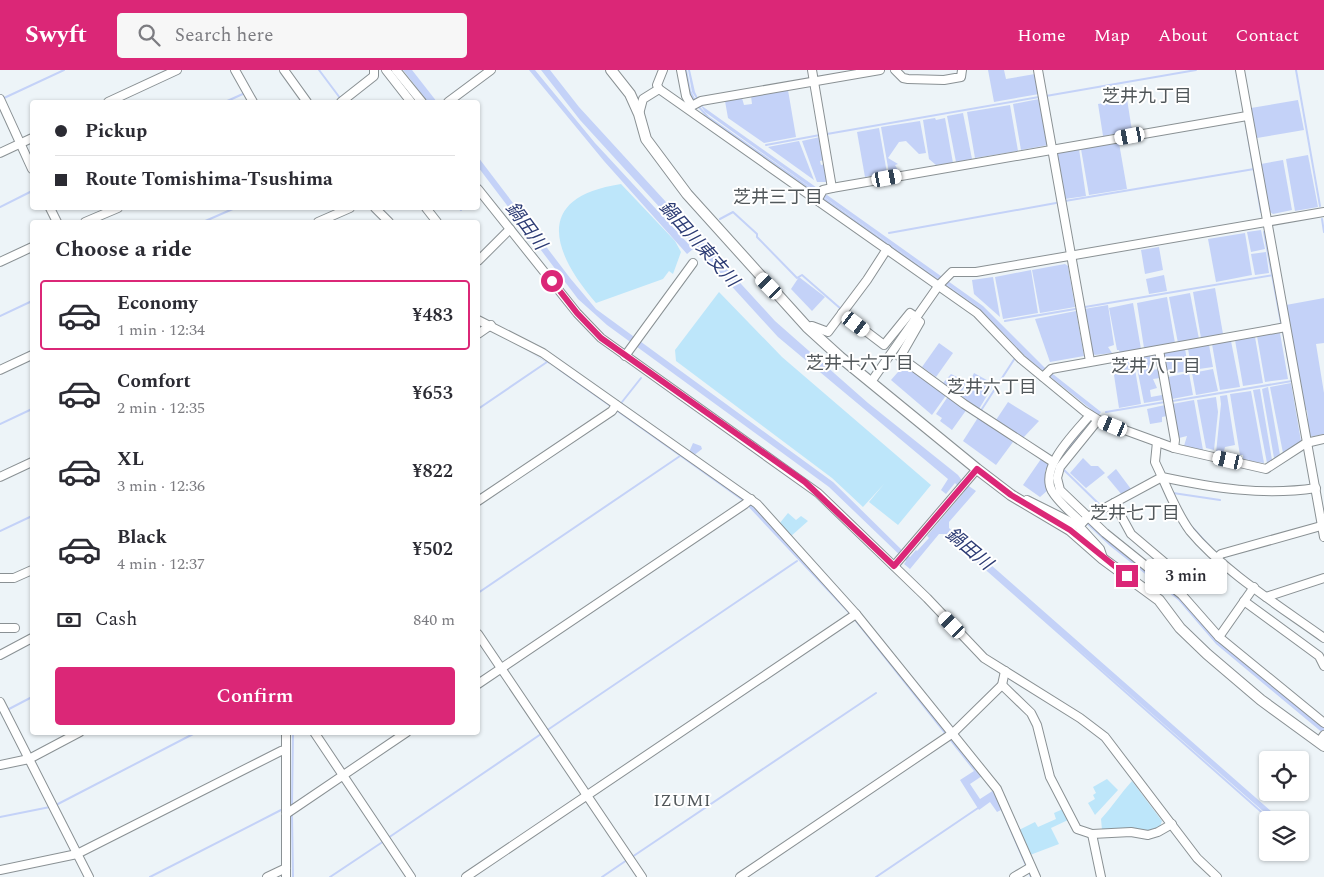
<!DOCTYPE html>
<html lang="en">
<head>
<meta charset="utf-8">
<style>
  :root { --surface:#fff; --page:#f7f7f7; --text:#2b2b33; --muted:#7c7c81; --line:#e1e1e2; --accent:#db2777 }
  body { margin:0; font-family:Spectral,"Noto Sans JP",serif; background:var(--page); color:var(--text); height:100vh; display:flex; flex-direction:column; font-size:19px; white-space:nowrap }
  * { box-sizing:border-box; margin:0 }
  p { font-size:16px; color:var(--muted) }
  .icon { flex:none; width:28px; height:28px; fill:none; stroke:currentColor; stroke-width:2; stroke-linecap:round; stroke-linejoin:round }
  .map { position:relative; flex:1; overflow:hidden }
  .panel { position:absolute; left:30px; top:150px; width:450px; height:515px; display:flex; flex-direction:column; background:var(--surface); border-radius:5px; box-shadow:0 1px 4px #0004 }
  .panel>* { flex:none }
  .hud { position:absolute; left:30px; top:30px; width:450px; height:110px; border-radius:5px; box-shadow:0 1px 4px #0004; display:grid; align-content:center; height:110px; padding:0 25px; background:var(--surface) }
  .controls { position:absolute; left:1259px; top:681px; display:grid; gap:10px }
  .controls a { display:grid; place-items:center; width:50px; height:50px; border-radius:5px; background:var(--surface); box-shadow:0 1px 4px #0004; font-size:25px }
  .end { position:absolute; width:22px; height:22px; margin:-11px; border:6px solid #db2777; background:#fff; box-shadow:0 0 0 2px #fff }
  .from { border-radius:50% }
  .bubble { position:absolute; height:35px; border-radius:5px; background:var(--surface); box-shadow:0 1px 4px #0004; font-size:16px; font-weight:600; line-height:35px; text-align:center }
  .car { position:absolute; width:15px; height:30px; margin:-15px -8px; border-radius:6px; box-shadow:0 0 4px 1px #0007; background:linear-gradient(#fff 24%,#345 0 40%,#fff 0 76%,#345 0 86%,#fff 0) }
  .hud b { display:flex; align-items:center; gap:18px; height:48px; font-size:19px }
  .hud b+b { border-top:1px solid var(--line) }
  .hud i { width:12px; height:12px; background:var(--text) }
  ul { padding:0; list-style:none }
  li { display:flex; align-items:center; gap:15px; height:70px; margin:0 10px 8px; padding:0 15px; border:2px solid transparent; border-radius:5px }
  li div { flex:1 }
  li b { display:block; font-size:19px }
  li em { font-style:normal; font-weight:600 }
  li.current { border-color:var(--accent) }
  li>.icon { width:45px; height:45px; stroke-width:1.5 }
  h2 { padding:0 25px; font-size:22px; line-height:60px }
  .pay { display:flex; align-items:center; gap:12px; height:55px; padding:0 25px; font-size:19px }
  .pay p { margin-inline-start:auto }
  .primary-button { display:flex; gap:10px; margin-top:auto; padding:10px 25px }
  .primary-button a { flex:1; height:58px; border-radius:5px; background:var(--accent); color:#fff; font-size:20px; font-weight:600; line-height:58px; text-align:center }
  header { display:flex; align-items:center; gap:30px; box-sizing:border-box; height:70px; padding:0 25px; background:var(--accent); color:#fff }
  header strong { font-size:24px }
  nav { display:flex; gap:28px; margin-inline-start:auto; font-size:18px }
  .search { width:350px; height:45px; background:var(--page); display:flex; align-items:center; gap:12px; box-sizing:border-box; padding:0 18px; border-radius:5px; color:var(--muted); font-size:19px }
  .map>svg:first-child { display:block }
</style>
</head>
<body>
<header>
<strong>Swyft</strong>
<div class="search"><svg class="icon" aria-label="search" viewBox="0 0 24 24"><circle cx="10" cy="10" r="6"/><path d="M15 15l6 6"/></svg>Search here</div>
<nav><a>Home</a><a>Map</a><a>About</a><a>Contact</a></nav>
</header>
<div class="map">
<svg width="1324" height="807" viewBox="0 0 1324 807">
  <rect width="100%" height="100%" fill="#edf4f8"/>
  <!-- green -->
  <g fill="#bde6fa">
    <path d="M621,114L675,171L681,182L673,204L669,201L663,209L596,233C551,181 534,127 621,114Z"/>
    <path d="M719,222L782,287L931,415L898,455L869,432L884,414L863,437L832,408L676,291L675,280Z"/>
    <path d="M788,443L796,450L801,446L808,451L790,467L779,454Z"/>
    <path d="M1107,709L1118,720L1095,745L1088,733L1095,729L1093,725L1096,723L1093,717Z"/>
    <path d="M1132,711L1162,751L1159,759C1141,763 1121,758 1102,760L1101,749C1112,737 1121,723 1132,711Z"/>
    <path d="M1063,739L1068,750L1051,758L1059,774L1030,785L1019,760L1035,752L1038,757L1056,749L1054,743Z"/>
  </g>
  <!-- water -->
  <g fill="#c4d2f8">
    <path d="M403,0H412L437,32H428Z"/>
    <path d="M529,0H535L595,73L693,179L687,184L604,91Z"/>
    <path d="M541,0H550L579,37L775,251L868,333L958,405L963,412L976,421L949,452V458L1281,750H1273L1052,556L1272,750H1269L945,464H939L910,499L904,494L906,491L829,417L607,255L578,229L478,97V87L570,208L596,239L833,412L908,486L910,487L916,480L917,481L929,468L927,466L964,422L955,413L946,424L941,420L948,409L778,267L580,50Z"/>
    <path d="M688,0H690L695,22L702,36L983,236L1044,297L1101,342L1057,397L1054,407L1100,462L1182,529L1233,584L1324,658V664L1216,574L1178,530L1110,476L1060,429L1051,415L1055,393L1093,341L1027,288L978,237L705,42L692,22Z"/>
    <path d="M988,0H1004L1006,9L1035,4L1039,24L994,32Z"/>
    <path d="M788,20L796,67L764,73L728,48L725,31L742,28L744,35L752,34L751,26Z"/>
    <path d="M1039,29L1048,75L1021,80L1013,34Z"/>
    <path d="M1127,29L1132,61L1103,66L1098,34Z"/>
    <path d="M1298,30L1304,60L1257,68L1251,38Z"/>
    <path d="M1010,35L1018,81L975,88L967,42Z"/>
    <path d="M963,43L972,89L956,92L947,46Z"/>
    <path d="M935,48L936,50L945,48L953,93L936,95L929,89L923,50Z"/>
    <path d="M920,51L926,83L919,84L906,71L899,72L888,88L898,94L895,95L899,102L889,103L881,57Z"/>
    <path d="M879,58L887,103L865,107L857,62Z"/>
    <path d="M820,67L824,90L820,91L821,95L825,94L828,112H817L802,71Z"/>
    <path d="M799,71L814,110L768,77Z"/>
    <path d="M1119,73L1127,119L1089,125L1081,79Z"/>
    <path d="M1079,79L1086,126L1065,129L1057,83Z"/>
    <path d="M1308,85L1318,137L1295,141L1286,89Z"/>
    <path d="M1283,90L1292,140L1273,144L1270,142L1261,94Z"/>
    <path d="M1261,160L1265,179L1251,182L1247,162Z"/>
    <path d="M1245,163L1252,205L1216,212L1208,169Z"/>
    <path d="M1159,177L1163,200L1145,204L1141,180Z"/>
    <path d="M1266,182L1269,203L1255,205L1251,184Z"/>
    <path d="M1065,194L1068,196L1075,237L1040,243L1032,200Z"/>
    <path d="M1031,200L1038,243L1003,249L995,207Z"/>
    <path d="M1164,205L1167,221L1149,224L1146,209Z"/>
    <path d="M799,207L825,227L812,241L791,219Z"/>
    <path d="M993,207L1000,247L974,224L972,210Z"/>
    <path d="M1215,218L1223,264L1201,268L1193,222Z"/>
    <path d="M1190,223L1199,269L1178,273L1169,227Z"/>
    <path d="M1167,227L1175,273L1144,278L1137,233Z"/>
    <path d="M1324,228V273L1316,274L1324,323V364L1309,367L1306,350L1308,349L1307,340L1304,341L1286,235Z"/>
    <path d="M1133,233L1141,279L1120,283L1119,280H1117L1109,238Z"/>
    <path d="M1108,235L1114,275L1108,277L1112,283L1095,285L1092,283L1084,239Z"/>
    <path d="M1076,241L1084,286L1050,292L1035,249Z"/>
    <path d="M491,260C559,297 623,342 689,382L693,373L701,376L702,379L693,386L749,432L852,544L982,706L970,714L980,729L994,720L1033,807H1030L1001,740L997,742L990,732L979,740L960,710L974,701L850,545L744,432L547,292Z"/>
    <path d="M1280,263L1288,309L1265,312L1257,266Z"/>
    <path d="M1255,267L1263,313L1243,316L1235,270Z"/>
    <path d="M1231,271L1240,317L1220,320L1212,274Z"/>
    <path d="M939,273L953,283L936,307L922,297Z"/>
    <path d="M1209,275L1213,297L1192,300L1188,279Z"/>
    <path d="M1185,279L1189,301L1168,304L1164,285L1166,282Z"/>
    <path d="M1156,285L1157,293L1152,294V300L1159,299L1160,308L1153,309L1157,318L1150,320L1151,327L1162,325L1163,330L1144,333L1135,288Z"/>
    <path d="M1133,288L1141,334L1119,338L1112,292Z"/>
    <path d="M905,294L947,324L932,345L891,310Z"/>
    <path d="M1213,299L1218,321L1196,325L1192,303Z"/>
    <path d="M974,303L994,314L979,339L962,327Z"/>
    <path d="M1189,303L1193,325L1172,329L1168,307Z"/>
    <path d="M951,304L967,312L960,325L943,313Z"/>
    <path d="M1291,313L1301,371L1283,383L1270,317Z"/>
    <path d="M1268,317L1280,385L1274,388L1262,319Z"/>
    <path d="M1260,319L1272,390L1267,393L1253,320Z"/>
    <path d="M1251,321L1264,393L1243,390V385H1240L1230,324Z"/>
    <path d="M949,325L967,339L952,360L940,351L942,348L936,344Z"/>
    <path d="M1227,325L1235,375L1225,377L1223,385L1216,383L1221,334L1220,326Z"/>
    <path d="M1216,327L1218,342L1214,380L1206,378L1197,330Z"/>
    <path d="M1194,330L1203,380L1184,376L1187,366L1179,368L1172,334Z"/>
    <path d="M1008,332L1039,351L1023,368L996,350Z"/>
    <path d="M1165,335L1167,346L1162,347V352L1150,354L1147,339Z"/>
    <path d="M979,346L1013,372L996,395L963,371Z"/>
    <path d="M1083,388L1091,396H1098L1105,403L1086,418L1070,403Z"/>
    <path d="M1041,389L1049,393L1045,401L1048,420L1040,427L1023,415Z"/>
    <path d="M1116,399L1131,419L1122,425L1107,407Z"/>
  </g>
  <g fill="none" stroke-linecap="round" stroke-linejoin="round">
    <!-- stream -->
    <g stroke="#c4d2f8" stroke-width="2">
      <path d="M319,0L340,28"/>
      <path d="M686,0L690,21L695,31"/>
      <path d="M1296,0L1320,136"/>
      <path d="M1046,26L1196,0"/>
      <path d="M4,28L64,0"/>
      <path d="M225,32L245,23"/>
      <path d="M697,35L708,47L818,124"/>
      <path d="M1246,55L1261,142"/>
      <path d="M827,64L1039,27"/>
      <path d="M766,75L820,65"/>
      <path d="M822,127L940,211"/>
      <path d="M1065,131L1254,99"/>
      <path d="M0,137L32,121"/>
      <path d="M459,138L461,140"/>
      <path d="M720,149L733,142L757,164V167L797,208L802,205L841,239"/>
      <path d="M1322,149L1324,162"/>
      <path d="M203,152L235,138"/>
      <path d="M1264,162L1281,253"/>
      <path d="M889,163L1056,133"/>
      <path d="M944,214L978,238L1014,277"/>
      <path d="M1085,237L1273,205"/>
      <path d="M0,246L32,231"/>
      <path d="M1005,251L1075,239"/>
      <path d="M1173,331L1292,311L1283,262"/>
      <path d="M622,332L641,308"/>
      <path d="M478,339L547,292"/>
      <path d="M980,342L1015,288"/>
      <path d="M1106,342L1165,332"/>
      <path d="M0,354L32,339"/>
      <path d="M1063,399L1101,436"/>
      <path d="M1173,423L1220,430"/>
      <path d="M1192,457L1210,477"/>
      <path d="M0,461L32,446"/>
      <path d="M1235,499L1245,507"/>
      <path d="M478,523L680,386"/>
      <path d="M9,639L32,627"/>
      <path d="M546,661L797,491"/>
      <path d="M282,678V662"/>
      <path d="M282,683V790"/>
      <path d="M56,735L197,662"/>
      <path d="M292,736L293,662"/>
      <path d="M292,744L293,807"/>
      <path d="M0,747L50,737"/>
      <path d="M388,768L541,664"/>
      <path d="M632,787L876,623"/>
      <path d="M150,807L281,740"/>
      <path d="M330,807L384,771"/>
      <path d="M602,807L627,790"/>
      <path d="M876,807L978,738"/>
    </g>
    <defs>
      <g id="minor">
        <path d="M235,0L253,32"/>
        <path d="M284,0L307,32"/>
        <path d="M386,0L411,32"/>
        <path d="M396,0L422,32"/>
        <path d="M681,0L686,26L691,35"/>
        <path d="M812,0L832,118"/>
        <path d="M895,0L903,8L908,9L944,10L961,7L962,0"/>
        <path d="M1038,0L1090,291"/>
        <path d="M1240,0L1324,467"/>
        <path d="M659,19L657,15L663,0"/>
        <path d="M0,29L32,99"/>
        <path d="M108,32L177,0"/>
        <path d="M341,32L374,6V0"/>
        <path d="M448,32L491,0"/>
        <path d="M688,38L701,31L880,0"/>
        <path d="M639,44L643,29L659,19L977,243L1021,289L1084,341L1100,351L1174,378L1266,399L1306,373L1324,369"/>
        <path d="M0,83L32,68"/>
        <path d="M478,119L577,243L601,268L818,423L927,528L984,588L1080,648L1105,667L1197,788L1217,807"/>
        <path d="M818,129L823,120L832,118L1247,46"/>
        <path d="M50,138L57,152"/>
        <path d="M375,138L389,152"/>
        <path d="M426,138L437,152"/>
        <path d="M85,152L118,138"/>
        <path d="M318,152L350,138"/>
        <path d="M478,191L510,159"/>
        <path d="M0,192L32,177"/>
        <path d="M842,243L884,275L910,243L916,247"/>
        <path d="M915,249L920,252L900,287L964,334L1053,392"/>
        <path d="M478,250L543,283L757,434L856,544L997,719L1036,807"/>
        <path d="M807,257L812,256L828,262L867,210L887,179"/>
        <path d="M478,264L491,255"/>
        <path d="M1159,280L1175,370L1174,378"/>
        <path d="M625,286L693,193"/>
        <path d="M0,300L32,285"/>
        <path d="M1043,307L1051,299L1286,257"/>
        <path d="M871,312L939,215L952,202H976L1324,142"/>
        <path d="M1098,350L1060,397L1057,408L1060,420L1105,463L1182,525L1219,567L1324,653"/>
        <path d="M1157,372L1155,392L1162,407C1213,418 1264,426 1316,418"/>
        <path d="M0,407L32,392"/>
        <path d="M1027,430L1079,456"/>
        <path d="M478,431L612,341L616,335"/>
        <path d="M1114,433L1131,464L1177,503"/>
        <path d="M1082,453C1072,443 1059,433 1052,421C1039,397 1075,363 1090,345"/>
        <path d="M1103,488L1100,479L1079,456L1088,447L1162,407C1170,425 1178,445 1190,461C1223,501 1281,537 1324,568"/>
        <path d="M1217,488L1221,484L1321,456"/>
        <path d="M894,496L977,399"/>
        <path d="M0,508H14L32,500"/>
        <path d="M1266,527L1324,508"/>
        <path d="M1244,531L1319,586L1324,596"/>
        <path d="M0,558H15"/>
        <path d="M478,564L642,807"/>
        <path d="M1219,567L1254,517"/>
        <path d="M0,585L32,568"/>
        <path d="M478,614L745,434L751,429"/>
        <path d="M1002,615L1031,643L1037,655L1050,707L1077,759L1092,764L1131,762L1148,765L1158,762L1172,754"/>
        <path d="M0,632L89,807"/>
        <path d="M314,662L411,807"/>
        <path d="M1319,672L1324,665"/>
        <path d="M0,695L29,689L80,662"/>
        <path d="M286,744L407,662"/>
        <path d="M1092,764L1101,807"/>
        <path d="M0,800L77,784L281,681L286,680"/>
        <path d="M267,807L286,798"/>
        <path d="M286,807V662"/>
        <path d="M466,807L856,544"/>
        <path d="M740,807L953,663L1002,615L1005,601"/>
        <path d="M1014,807L1031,797"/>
      </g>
      <path id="major" d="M611,0L630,24L639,44L646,69L687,124L807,257L840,287L977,399L1011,425L1070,460L1103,489L1159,530L1180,558L1207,584L1261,630L1324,676"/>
    </defs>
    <!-- minor casing -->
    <use href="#minor" stroke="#8a9194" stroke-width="10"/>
    <!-- major casing -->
    <use href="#major" stroke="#8a9194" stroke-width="12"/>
    <!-- minor -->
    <use href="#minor" stroke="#fff" stroke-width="8"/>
    <!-- major -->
    <use href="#major" stroke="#fff" stroke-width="10"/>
  </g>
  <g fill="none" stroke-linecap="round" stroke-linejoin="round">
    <!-- route -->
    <path stroke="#db2777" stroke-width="6" d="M552,211L577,243L601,268L805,412L894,496L977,399L1011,425L1070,460L1127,506"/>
  </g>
  <g text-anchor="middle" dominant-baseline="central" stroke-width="4" stroke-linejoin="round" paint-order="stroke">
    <!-- neighbourhood labels -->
    <g font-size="18" fill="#52585b" stroke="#fff">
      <text x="1147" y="26">芝井九丁目</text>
      <text x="778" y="127">芝井三丁目</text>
      <text x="860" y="293">芝井十六丁目</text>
      <text x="1156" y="296">芝井八丁目</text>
      <text x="992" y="317">芝井六丁目</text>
      <text x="1135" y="443">芝井七丁目</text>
      <text x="682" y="730">IZUMI</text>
    </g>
    <!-- water labels -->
    <g font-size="18" font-style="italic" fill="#2c3b74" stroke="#fff">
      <text transform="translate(526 156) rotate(53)">鍋田川</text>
      <text transform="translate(699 174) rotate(48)">鍋田川東支川</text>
      <text transform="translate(969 479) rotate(40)">鍋田川</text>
    </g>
  </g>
</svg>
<div class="controls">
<a><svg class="icon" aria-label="locate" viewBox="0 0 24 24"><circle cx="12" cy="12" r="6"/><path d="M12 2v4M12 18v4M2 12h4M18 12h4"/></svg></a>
<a><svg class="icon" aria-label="layers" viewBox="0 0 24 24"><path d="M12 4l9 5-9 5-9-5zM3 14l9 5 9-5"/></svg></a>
</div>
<i class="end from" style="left:552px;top:211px"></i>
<i class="end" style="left:1127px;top:506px"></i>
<div class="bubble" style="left:1145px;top:489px;width:82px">3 min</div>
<i class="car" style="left:1130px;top:66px;rotate:260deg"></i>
<i class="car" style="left:887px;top:108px;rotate:80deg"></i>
<i class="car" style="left:769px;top:216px;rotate:316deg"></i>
<i class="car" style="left:856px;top:254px;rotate:127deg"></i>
<i class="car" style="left:1113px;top:356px;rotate:292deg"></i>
<i class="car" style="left:1228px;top:390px;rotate:283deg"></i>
<i class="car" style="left:952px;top:555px;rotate:316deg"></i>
<div class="hud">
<b><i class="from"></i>Pickup</b>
<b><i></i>Route Tomishima-Tsushima</b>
</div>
<section class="panel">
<h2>Choose a ride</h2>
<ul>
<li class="current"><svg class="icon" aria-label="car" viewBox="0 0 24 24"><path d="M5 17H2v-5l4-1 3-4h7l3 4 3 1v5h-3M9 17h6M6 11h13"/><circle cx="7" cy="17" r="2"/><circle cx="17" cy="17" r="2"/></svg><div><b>Economy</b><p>1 min · 12:34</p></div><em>¥483</em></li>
<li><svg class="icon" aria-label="car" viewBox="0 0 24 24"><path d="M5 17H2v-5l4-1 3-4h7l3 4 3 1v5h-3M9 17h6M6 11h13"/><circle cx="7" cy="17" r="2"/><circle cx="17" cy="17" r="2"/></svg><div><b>Comfort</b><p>2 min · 12:35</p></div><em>¥653</em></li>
<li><svg class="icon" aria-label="car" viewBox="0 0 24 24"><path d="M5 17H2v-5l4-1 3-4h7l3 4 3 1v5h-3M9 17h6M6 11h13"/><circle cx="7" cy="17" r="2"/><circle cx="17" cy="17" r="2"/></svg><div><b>XL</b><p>3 min · 12:36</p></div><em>¥822</em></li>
<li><svg class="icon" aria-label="car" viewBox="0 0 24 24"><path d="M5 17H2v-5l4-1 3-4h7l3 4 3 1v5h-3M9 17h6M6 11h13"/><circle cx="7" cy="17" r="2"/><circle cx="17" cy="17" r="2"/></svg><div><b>Black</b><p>4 min · 12:37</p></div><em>¥502</em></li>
</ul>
<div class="pay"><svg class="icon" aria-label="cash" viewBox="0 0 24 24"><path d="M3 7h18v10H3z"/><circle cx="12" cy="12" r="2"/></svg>Cash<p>840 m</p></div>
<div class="primary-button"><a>Confirm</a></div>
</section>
</div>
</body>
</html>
